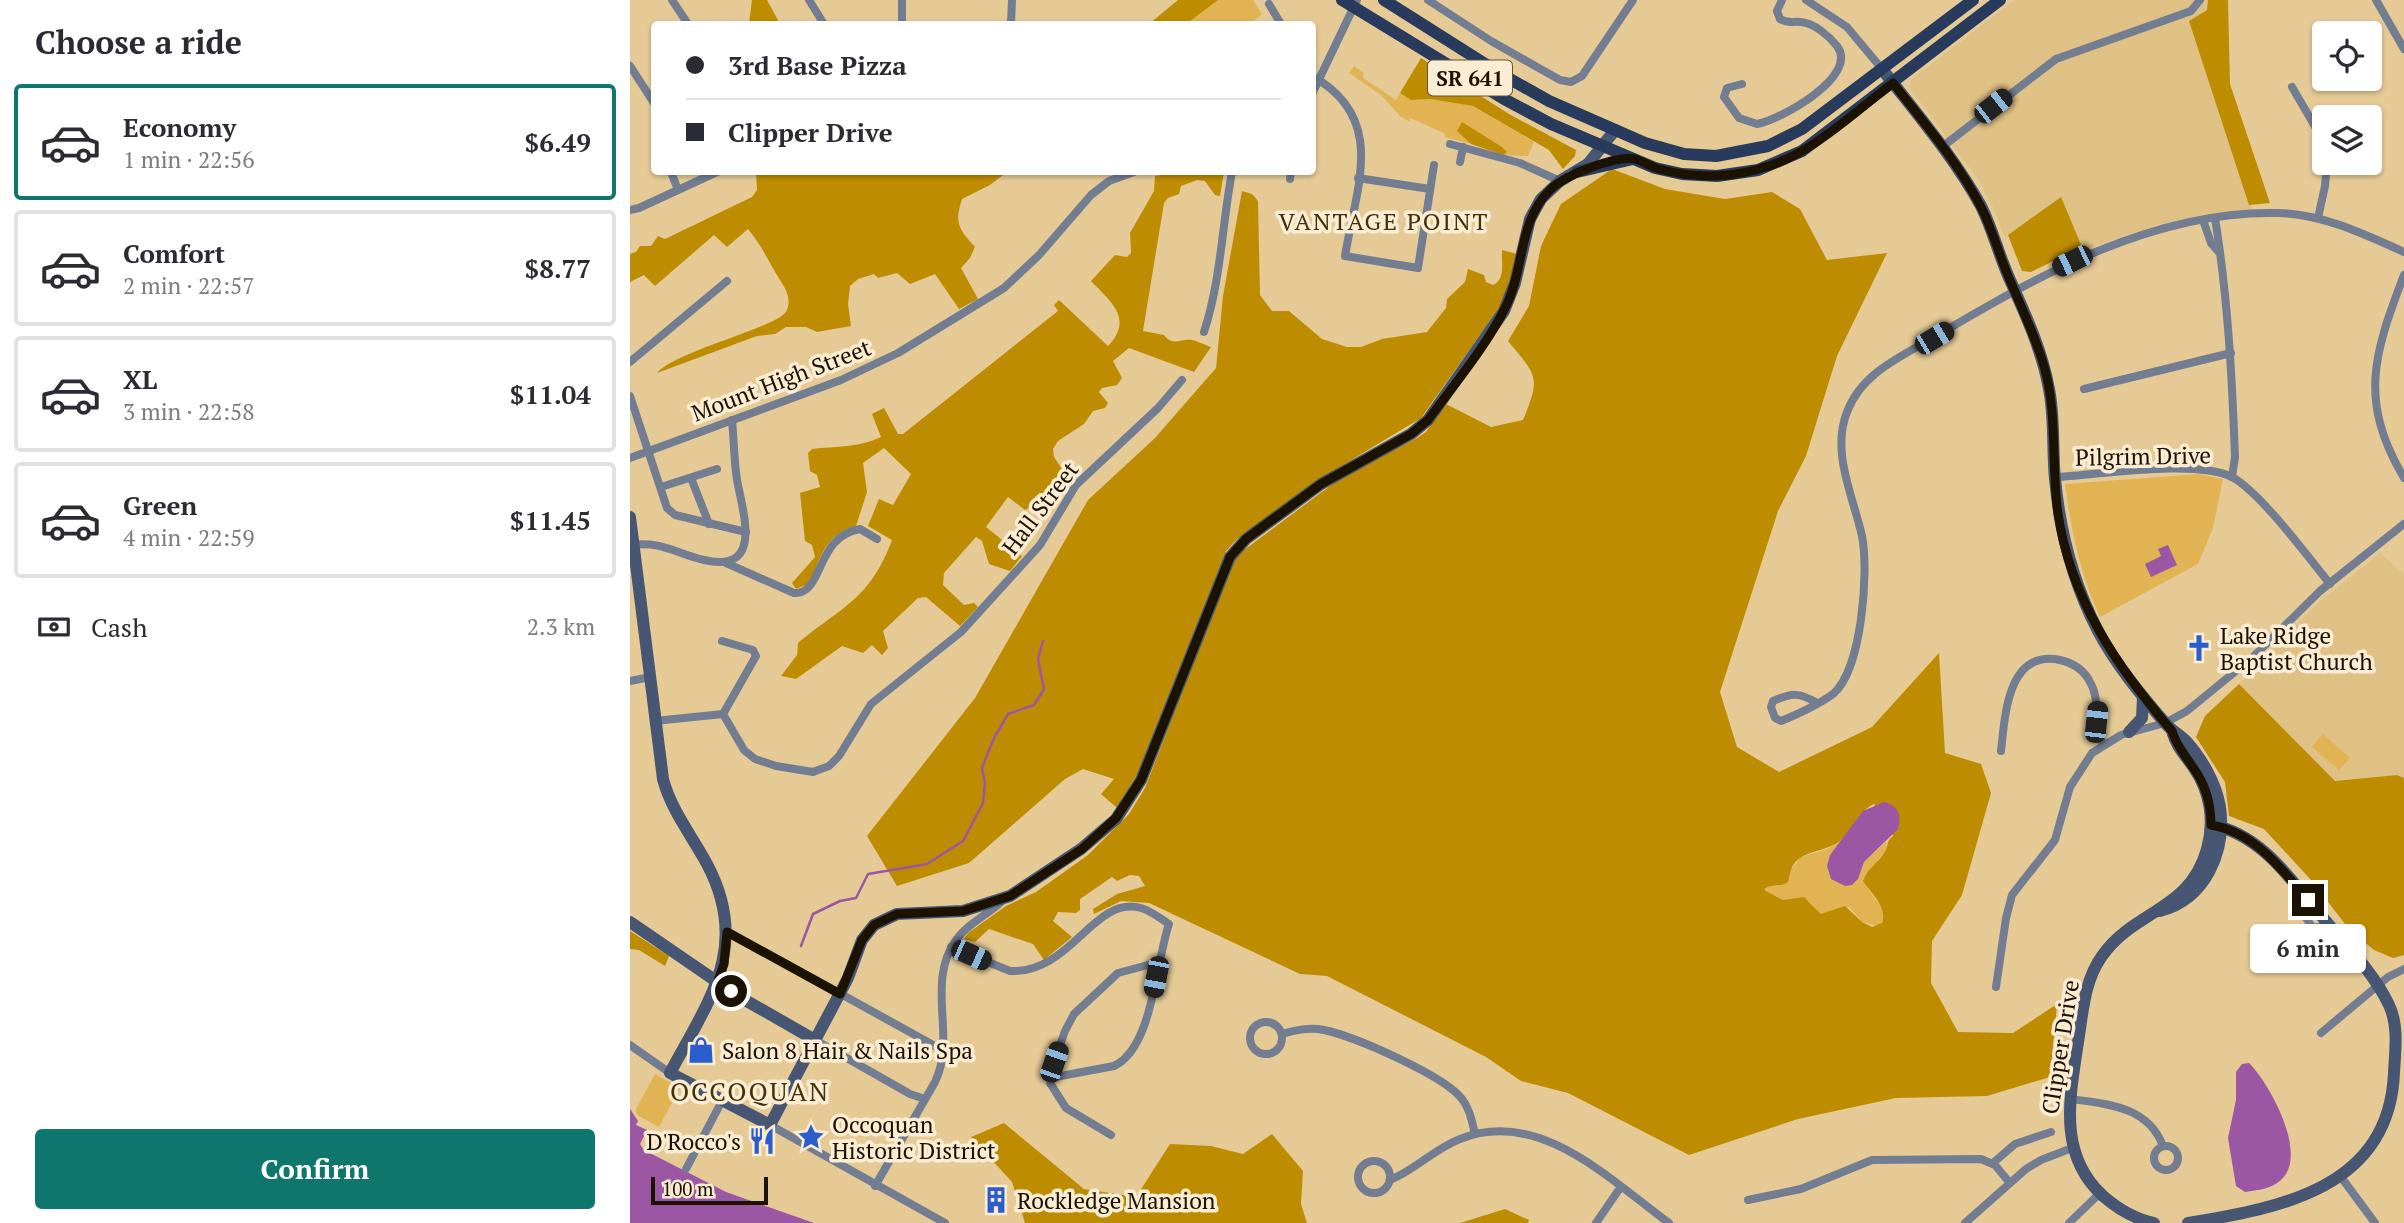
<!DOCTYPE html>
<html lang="en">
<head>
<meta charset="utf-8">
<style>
  :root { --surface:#fff; --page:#f2f2f3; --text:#2b2b33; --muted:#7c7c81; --line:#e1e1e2; --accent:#0f766e }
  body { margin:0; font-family:"PT Serif",serif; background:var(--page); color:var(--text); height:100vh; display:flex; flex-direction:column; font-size:26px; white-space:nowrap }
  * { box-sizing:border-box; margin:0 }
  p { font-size:23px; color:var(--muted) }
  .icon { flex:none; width:38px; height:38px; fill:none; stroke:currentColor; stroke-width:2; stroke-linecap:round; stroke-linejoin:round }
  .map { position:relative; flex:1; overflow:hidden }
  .details { display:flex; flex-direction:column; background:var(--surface); width:630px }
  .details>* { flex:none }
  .guide { position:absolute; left:21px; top:21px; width:665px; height:154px; border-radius:7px; box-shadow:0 2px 5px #0004; display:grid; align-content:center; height:154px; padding:0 35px; background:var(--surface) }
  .buttons { position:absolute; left:1682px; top:21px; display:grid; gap:14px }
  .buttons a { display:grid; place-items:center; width:70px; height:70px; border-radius:7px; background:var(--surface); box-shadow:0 2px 5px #0004; font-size:35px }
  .scale { position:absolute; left:21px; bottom:18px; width:117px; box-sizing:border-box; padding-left:7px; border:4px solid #1c1201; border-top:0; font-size:19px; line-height:24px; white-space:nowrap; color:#1c1201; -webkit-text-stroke:5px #fbedd3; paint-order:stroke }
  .end { position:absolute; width:32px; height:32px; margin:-16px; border:9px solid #1c1201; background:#fff; box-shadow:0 0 0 4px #fff }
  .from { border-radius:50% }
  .bubble { position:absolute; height:49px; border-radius:7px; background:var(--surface); box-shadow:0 2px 5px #0004; font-size:23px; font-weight:700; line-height:49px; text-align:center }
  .car { position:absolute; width:21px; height:42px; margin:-21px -10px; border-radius:9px; box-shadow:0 0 5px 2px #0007; background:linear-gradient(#222 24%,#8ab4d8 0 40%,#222 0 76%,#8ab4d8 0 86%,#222 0) }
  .guide b { display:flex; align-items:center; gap:24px; height:66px; font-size:26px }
  .guide b+b { border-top:2px solid var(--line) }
  .guide i { width:18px; height:18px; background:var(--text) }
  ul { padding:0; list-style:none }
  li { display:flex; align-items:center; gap:21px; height:116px; margin:0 14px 10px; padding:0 21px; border:4px solid var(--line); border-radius:7px }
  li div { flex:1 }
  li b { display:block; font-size:26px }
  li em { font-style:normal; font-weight:700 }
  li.active { border-color:var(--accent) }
  li>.icon { width:63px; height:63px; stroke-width:1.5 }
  h2 { padding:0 35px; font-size:32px; line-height:84px }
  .pay { display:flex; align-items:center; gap:18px; height:77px; padding:0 35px; font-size:26px }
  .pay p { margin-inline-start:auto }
  .cta { display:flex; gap:14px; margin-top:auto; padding:14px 35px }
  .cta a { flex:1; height:80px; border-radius:7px; background:var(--accent); color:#fff; font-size:28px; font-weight:700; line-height:80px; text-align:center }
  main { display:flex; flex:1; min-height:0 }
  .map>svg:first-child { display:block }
</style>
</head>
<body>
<main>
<section class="details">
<h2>Choose a ride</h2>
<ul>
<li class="active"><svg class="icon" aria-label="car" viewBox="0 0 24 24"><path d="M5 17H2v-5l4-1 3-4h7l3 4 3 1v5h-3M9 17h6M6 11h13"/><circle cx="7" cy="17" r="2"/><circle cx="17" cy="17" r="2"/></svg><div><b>Economy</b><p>1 min · 22:56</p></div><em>$6.49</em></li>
<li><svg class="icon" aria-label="car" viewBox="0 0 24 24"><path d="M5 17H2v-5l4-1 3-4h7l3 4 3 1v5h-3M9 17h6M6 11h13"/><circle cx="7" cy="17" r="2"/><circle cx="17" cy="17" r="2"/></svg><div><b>Comfort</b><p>2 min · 22:57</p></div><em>$8.77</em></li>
<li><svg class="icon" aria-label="car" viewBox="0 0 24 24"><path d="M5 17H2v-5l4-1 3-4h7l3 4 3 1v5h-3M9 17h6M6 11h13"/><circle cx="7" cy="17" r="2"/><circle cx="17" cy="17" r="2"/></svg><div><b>XL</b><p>3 min · 22:58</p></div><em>$11.04</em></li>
<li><svg class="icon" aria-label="car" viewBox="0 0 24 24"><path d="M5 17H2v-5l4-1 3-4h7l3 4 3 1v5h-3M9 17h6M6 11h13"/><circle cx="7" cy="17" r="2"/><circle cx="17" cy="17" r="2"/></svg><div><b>Green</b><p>4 min · 22:59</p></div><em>$11.45</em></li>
</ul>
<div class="pay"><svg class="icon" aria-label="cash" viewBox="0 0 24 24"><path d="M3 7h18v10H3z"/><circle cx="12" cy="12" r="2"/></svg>Cash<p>2.3 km</p></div>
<div class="cta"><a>Confirm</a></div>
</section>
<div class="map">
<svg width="1774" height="1223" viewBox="0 0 1774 1223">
  <rect width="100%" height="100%" fill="#e5ca96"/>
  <!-- built -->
  <g fill="#dfc085">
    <path d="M1384,0H1587L1566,28L1622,209L1530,224L1453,250L1431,197L1375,238L1364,209L1350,182L1279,87L1281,80Z"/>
    <path d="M1750,553L1774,574V778L1767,775L1705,781L1609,684L1688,603Z"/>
  </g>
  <!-- green -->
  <g fill="#e2b352">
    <path d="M551,0H623L632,14L620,24H520Z"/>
    <path d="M724,66L734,73L733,78L766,100L770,93L781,100L800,99L843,106L904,142L898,156L873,155L827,131L841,144L815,137L814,133L780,118V122L770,116L751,95L719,73Z"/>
    <path d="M1570,474L1593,479L1583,528L1568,564L1470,617C1450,574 1441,530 1435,484Z"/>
    <path d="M1693,734L1720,758L1709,770L1682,747Z"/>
    <path d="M1213,839L1200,855L1226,882L1234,862L1257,841C1257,857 1238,866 1233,881L1255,913L1252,923L1248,926L1232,922L1219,907L1191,914L1179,901L1153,900L1133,890L1141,885L1148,886L1171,857L1197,849Z"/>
    <path d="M25,1074L50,1088L29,1127L7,1115L6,1109Z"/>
  </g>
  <!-- forest -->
  <g fill="#be8c00" fill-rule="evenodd">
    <path d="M122,0H137L150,24H119Z"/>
    <path d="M548,0H588L556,24H519Z"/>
    <path d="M1578,0H1598L1600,84L1640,203L1619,205L1559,21L1577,10Z"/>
    <path d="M791,58L879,114L946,150L945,156L933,169L919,150L843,106L800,99L781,100L770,93Z"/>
    <path d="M832,122L872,147L877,152L873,155L841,144L827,131Z"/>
    <path d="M982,169L1035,189L1095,199L1142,192L1170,209L1197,260L1257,253L1207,356L1176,456L1148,511L1090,692L1107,747L1149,772L1242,727L1309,653L1315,753L1351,764L1361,793L1332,895L1302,941L1301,983L1328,1032L1383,1033L1427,1004L1420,1077L1357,1096L1266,1098L1168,1119L1059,1155L938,1093L891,1081L856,1057L697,976L670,974L519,903L491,901L464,914L463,909L487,894L515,886L509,876L500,875L487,881L482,877L450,899V910L446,913L428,912L423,921L442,937L414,960L403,944L359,929L345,942L334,939L338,933L376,906L406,892L458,855L499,814L515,788L602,564L610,553L712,477L787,438L796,432L816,404L861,427L893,420C911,377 907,376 878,341L899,306L911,246L931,204ZM1244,804L1263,836C1256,841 1259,844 1255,851C1249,863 1237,868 1233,881C1241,893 1258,908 1252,923L1242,927L1232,922L1215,906L1191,914L1174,897L1153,900L1134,890C1139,883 1150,888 1158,882C1160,873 1161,864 1170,858C1182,850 1198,850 1210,841C1224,830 1227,812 1244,804Z"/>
    <path d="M126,172H377L360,185L332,199C324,224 329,229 345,247L340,258L331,268L348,299L329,309L305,274L280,284L267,273L248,278L244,274L228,279L220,286L218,304L221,326L187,332L176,327H156L145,334L127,336L27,373C47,350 151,327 157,310C163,295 151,283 144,270C136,256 129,242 118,229L97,247L84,235L25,286L14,275L0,282V254L6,252L10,246H21L28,236L35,239L122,197L127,190Z"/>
    <path d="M549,172H594L590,196L585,195L575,181L567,180L551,186L549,194L538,198L534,203L513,331L534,335C543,347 550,338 562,340C568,341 575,345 581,347L564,372L499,348L483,361L492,378L487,385L472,388L469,392L478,403L475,408L463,411L454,424L428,441L423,449L424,457L440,481L428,499C420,494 413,489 405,497V505L395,510L378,497L356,527L392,556L380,571L359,564L352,541L346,537L314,573L313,585L334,605L344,603L348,607L330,626L296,597L288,598L253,631L258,648L252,655L242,645L233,653L212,646L166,679L151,676L167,655L168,643C213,606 240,599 262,540L238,526L249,499L263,505L281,474L254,448L233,463L237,492L226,526C193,535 192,558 178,584L166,589L162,583L185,557L182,545L175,541L170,493L190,487L187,475L180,471L178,453L182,449C206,446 229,448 251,437L242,414L254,408L268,434H273L428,311L424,305L429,300L478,346C504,319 481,302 461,281L485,255L497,257L501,253L500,233L524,191L525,176Z"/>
    <path d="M612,191L622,194L628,201L630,295L642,311H659L692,339L717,347H731L752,339L797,332L816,308L817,299L835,282L838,269L854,275L856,282L863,285C876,279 871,263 872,250L887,254L875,297L869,308L791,418L683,483L607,539L596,551L507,774L487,808L471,794L484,779L453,769L435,779L339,863L267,886L237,836L345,698L458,500L525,438L586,368L593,296Z"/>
    <path d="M1431,197L1452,247L1401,272L1392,271L1378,235Z"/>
    <path d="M1609,684L1705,781L1767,775L1774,778V955L1763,958L1744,950L1719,929L1681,880L1634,829L1599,816L1595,782L1566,737L1575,716Z"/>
    <path d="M0,931L39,956L35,966L9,950L0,949Z"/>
    <path d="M374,1123L454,1189L506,1197L540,1144L581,1146L613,1154L642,1134L673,1171L671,1204L677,1223H395L382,1182L341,1137Z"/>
    <path d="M875,1209L899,1220L898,1223H830Z"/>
  </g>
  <!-- water -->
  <g fill="#9b56a4">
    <path d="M1538,545L1547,565L1521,577L1515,564L1531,556L1528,549Z"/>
    <path d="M1254,802C1268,805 1272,816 1268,829L1234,862L1228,879L1222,885L1215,886L1201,879L1197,866L1200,855L1233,811Z"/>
    <path d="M1619,1063C1640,1084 1679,1155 1651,1180C1641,1189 1628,1190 1615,1192L1606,1186L1598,1138L1606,1100V1072L1612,1064Z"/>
    <path d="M0,1109L8,1121L6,1125L17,1130L10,1144L14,1150L96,1192L184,1223H0Z"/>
  </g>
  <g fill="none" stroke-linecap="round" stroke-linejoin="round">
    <!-- stream -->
    <path stroke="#9b56a4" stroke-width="2.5" d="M171,946L183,914L210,901L226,898L238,874L297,864L333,841L353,803L355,783L352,768L364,738L378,714L404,705L414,689L408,659L413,641"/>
    <!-- street -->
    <g stroke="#727d91" stroke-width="8">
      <path d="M42,0L58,24"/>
      <path d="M179,0L194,24"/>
      <path d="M798,0L861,41L930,80L941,82L952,76L1003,0"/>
      <path d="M1176,0L1217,27L1252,69"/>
      <path d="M1746,0L1774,49"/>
      <path d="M639,4L651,24"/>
      <path d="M272,24V0"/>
      <path d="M381,24L382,0"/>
      <path d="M0,66L24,103"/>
      <path d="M682,76C758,118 726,187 715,256L788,268L804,165"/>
      <path d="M1112,84L1097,88L1094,97L1109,118L1127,124C1150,120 1230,76 1207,46C1199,36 1184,23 1171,22C1162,21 1158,24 1150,19L1147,11L1152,0"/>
      <path d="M1662,87L1694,142"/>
      <path d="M682,94L727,0"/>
      <path d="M820,144L890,163L930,181"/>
      <path d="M1312,147L1426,59L1561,11L1570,0"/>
      <path d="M830,162L833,147"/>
      <path d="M41,172L48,190"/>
      <path d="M728,178L800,189"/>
      <path d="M660,179L661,172"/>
      <path d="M0,210L9,208L87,172"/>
      <path d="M1585,218C1598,299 1602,376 1605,457L1602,477"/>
      <path d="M1688,218L1695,186L1697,163"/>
      <path d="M1573,220L1581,243L1588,251"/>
      <path d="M1774,275C1744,354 1728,400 1774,478"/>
      <path d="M574,332C591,280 592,225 602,172"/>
      <path d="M0,362L97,281"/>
      <path d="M1454,389L1601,353"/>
      <path d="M0,396L37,508L45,515L116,532"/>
      <path d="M0,458L211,380L268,353L374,288L409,255L461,195L479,181L504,172"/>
      <path d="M1425,477C1467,475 1566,459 1602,477C1630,492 1678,557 1700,584"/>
      <path d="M61,478L79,524"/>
      <path d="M31,487L87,469"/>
      <path d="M0,545C32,541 45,553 74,560C134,574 113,513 107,480C104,461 104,440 102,420"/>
      <path d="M96,563L164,593C194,595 185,536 230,529L247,539"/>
      <path d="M92,641L123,650L126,656L93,714"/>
      <path d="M0,681L20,677"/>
      <path d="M1187,703C1169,692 1162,693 1143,701L1141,707L1145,718L1151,721C1168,714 1188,705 1203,694C1232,670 1239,571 1232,536C1223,496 1201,452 1217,412C1232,372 1274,355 1308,335C1411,274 1525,210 1648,213C1693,214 1734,234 1774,252"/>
      <path d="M25,721L93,714L114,750L125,759L146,766L183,772L199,766L209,756L241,704L331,632L410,545L446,485L528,408L552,380"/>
      <path d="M1371,751C1375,717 1377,649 1430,660C1443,663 1454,670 1460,682C1472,702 1461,724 1473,744"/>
      <path d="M1678,900L1669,908L1683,928L1699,925"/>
      <path d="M97,931L314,1051"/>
      <path d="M321,947L380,971C441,974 464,895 511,908C521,911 530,918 539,924C526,961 523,1048 484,1066L420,1078"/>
      <path d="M1366,987L1376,918L1382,895L1425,840L1440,787L1462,753L1491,735L1535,723L1557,711L1623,657L1690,591L1774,524"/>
      <circle cx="636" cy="1038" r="16"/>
      <path d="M1691,1033L1758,977L1774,969"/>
      <path d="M652,1034C666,1030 679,1027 694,1030C724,1036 815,1076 832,1099C840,1109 842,1122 845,1134"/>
      <path d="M185,1040L280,1094L295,1099"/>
      <path d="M0,1045L40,1073"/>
      <path d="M1440,1099C1477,1104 1518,1106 1533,1146"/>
      <path d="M140,1125L315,1223"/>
      <path d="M481,1135L436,1108L420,1083L424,1062L435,1031L444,1014L488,973L529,962"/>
      <circle cx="1536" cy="1158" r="12"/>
      <circle cx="744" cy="1177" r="16"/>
      <path d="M1363,1163L1385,1144L1421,1132"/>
      <path d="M56,1169L93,1099"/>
      <path d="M1711,1177L1745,1223"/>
      <path d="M760,1180C785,1170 804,1149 830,1139C909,1107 980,1180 1039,1223"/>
      <path d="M245,1186L305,1082C327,1037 295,983 326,940C337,924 357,915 371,902"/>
      <path d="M1118,1200L1171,1189L1242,1160L1351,1159L1365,1165L1379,1182"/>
      <path d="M966,1223L990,1188"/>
      <path d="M1335,1223L1396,1169L1411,1160L1442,1148"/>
      <path d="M1439,1223L1470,1193"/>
    </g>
    <!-- secondary -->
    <g stroke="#475673" stroke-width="12">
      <path d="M1252,69C1286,113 1324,157 1351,206C1363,230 1369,256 1380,280C1396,316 1412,350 1419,389C1425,419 1422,449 1425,479C1430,532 1443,583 1468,631C1486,665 1511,695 1536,724C1542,731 1550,735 1556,741C1572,759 1586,783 1590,807C1596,851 1576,899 1530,911"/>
      <path d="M0,517L33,779C41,810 62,836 77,864C121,947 79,1000 40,1073L140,1125L218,978L232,940L244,925L267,914L333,911L380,896L451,849L486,819L511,780L600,557L616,539L691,484L781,434L798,420L874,311L885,283L900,219L911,199L930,181L958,164L985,130"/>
      <path d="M1499,732L1512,718L1513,697"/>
      <path d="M0,922L108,996L185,1040"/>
      <path d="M1524,1223C1505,1219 1488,1209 1473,1196C1427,1154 1440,1097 1448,1042C1453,1012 1454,981 1472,956C1504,910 1560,911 1577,849C1585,821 1580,791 1564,768C1555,755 1546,746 1542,731"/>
      <path d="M1558,1223C1651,1208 1759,1188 1764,1073C1765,1051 1769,1026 1759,1005C1743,971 1713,942 1689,913C1660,878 1629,833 1581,825"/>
    </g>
    <!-- primary -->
    <g stroke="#293b5d" stroke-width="12">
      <path d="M712,0L874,99L921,124L1025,168L1052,174L1087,176L1128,170L1172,151L1370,0"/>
      <path d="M754,0L871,74L919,101L1015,143L1054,154L1086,156L1138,146L1172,129L1343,0"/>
      <path d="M947,172L1003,159"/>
    </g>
  </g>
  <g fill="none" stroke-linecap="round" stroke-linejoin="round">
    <!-- route -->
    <path stroke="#1c1201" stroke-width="9" d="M101,991L88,981L94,964L97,932L210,994L232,940L244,925L267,914L333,911L380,896L452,849L486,818L511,780L600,557L616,539L691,484L781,434L798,420C823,386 858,344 876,306C895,268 888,220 921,189C936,175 985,155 1005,159C1013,161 1021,167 1029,169C1062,178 1097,178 1129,169C1180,156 1222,114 1263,83C1294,123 1329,163 1352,209C1363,231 1369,255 1379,278C1391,307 1405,335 1414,366C1428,414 1421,465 1428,514C1441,600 1487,667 1542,731C1546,745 1554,754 1562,766C1575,783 1581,804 1581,825C1624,832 1651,868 1678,900"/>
  </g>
  <!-- icons -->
  <defs>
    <symbol id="church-bare" viewBox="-9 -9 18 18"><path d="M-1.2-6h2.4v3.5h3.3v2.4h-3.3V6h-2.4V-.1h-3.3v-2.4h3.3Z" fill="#2b5ecc" stroke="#fbedd3" stroke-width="2.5" paint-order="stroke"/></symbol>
    <symbol id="shop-bare" viewBox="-9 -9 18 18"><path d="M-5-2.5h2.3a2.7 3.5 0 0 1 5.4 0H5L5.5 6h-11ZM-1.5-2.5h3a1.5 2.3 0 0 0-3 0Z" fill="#2b5ecc" stroke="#fbedd3" stroke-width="2.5" paint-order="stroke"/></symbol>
    <symbol id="sight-bare" viewBox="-9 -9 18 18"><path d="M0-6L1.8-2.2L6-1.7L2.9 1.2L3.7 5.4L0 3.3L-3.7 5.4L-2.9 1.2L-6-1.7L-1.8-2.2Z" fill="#2b5ecc" stroke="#fbedd3" stroke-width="2.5" paint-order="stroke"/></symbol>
    <symbol id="restaurant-bare" viewBox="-9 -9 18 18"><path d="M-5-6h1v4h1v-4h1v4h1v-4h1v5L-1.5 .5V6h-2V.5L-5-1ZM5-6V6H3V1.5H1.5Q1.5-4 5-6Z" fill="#2b5ecc" stroke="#fbedd3" stroke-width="2.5" paint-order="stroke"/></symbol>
    <symbol id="building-bare" viewBox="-9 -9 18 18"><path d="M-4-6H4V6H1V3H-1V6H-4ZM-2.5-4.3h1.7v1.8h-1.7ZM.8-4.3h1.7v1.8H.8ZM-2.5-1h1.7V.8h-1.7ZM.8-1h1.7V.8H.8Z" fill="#2b5ecc" stroke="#fbedd3" stroke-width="2.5" paint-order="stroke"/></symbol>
  </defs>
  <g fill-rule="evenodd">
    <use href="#church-bare" x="1550" y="629" width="38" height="38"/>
    <use href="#shop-bare" x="52" y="1031" width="38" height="38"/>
    <use href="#sight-bare" x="162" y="1118" width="38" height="38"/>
    <use href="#restaurant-bare" x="113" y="1122" width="38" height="38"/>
    <use href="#building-bare" x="347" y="1181" width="38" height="38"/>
  </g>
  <g text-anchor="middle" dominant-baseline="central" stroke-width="7" stroke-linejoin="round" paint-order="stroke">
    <!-- shield labels -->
    <rect fill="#fbedd3" stroke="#5f5440" stroke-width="2" x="798" y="60.5" width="84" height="35" rx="5"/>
    <g font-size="21" font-weight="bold" fill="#1c1201">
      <text x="840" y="78">SR 641</text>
    </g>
    <!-- street labels -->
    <g font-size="23" fill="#1c1201" stroke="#fbedd3">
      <text transform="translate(151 380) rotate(-21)">Mount High Street</text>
      <text transform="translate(1513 456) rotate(-1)">Pilgrim Drive</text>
      <text transform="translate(410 508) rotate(-53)">Hall Street</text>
      <text transform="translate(1430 1047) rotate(-81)">Clipper Drive</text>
    </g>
    <!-- poi labels -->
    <g font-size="23" fill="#1c1201" stroke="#fbedd3" text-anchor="start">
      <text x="1590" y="635">Lake Ridge<tspan x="1590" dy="26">Baptist Church</tspan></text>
      <text x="92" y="1050">Salon 8 Hair &amp; Nails Spa</text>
      <text x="202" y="1124">Occoquan<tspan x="202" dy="26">Historic District</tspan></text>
      <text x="111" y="1141" text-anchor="end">D'Rocco's</text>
      <text x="387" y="1200">Rockledge Mansion</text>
    </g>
    <!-- neighbourhood labels -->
    <g font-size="24" letter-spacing="2" fill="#44320b" stroke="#fbedd3">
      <text x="754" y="221">VANTAGE POINT</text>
    </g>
    <!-- quarter labels -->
    <g font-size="26" letter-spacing="2" fill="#44320b" stroke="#fbedd3">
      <text x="120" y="1091">OCCOQUAN</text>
    </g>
  </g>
</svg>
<div class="buttons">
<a><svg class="icon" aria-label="locate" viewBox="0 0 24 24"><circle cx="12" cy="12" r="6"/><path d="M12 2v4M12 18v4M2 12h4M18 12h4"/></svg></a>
<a><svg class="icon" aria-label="layers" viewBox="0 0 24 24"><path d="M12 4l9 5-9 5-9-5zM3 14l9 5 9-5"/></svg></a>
</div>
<div class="scale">100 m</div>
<i class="end from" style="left:101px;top:991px"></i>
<i class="end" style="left:1678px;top:900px"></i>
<div class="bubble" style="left:1620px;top:924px;width:116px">6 min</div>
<i class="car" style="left:1363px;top:106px;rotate:52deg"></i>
<i class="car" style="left:1442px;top:261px;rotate:244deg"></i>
<i class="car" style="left:1304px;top:338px;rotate:59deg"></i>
<i class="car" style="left:1466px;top:722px;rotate:6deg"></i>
<i class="car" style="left:341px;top:955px;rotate:114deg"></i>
<i class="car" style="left:526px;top:977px;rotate:191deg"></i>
<i class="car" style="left:424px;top:1062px;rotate:19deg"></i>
<div class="guide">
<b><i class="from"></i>3rd Base Pizza</b>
<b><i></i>Clipper Drive</b>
</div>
</div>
</main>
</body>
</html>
